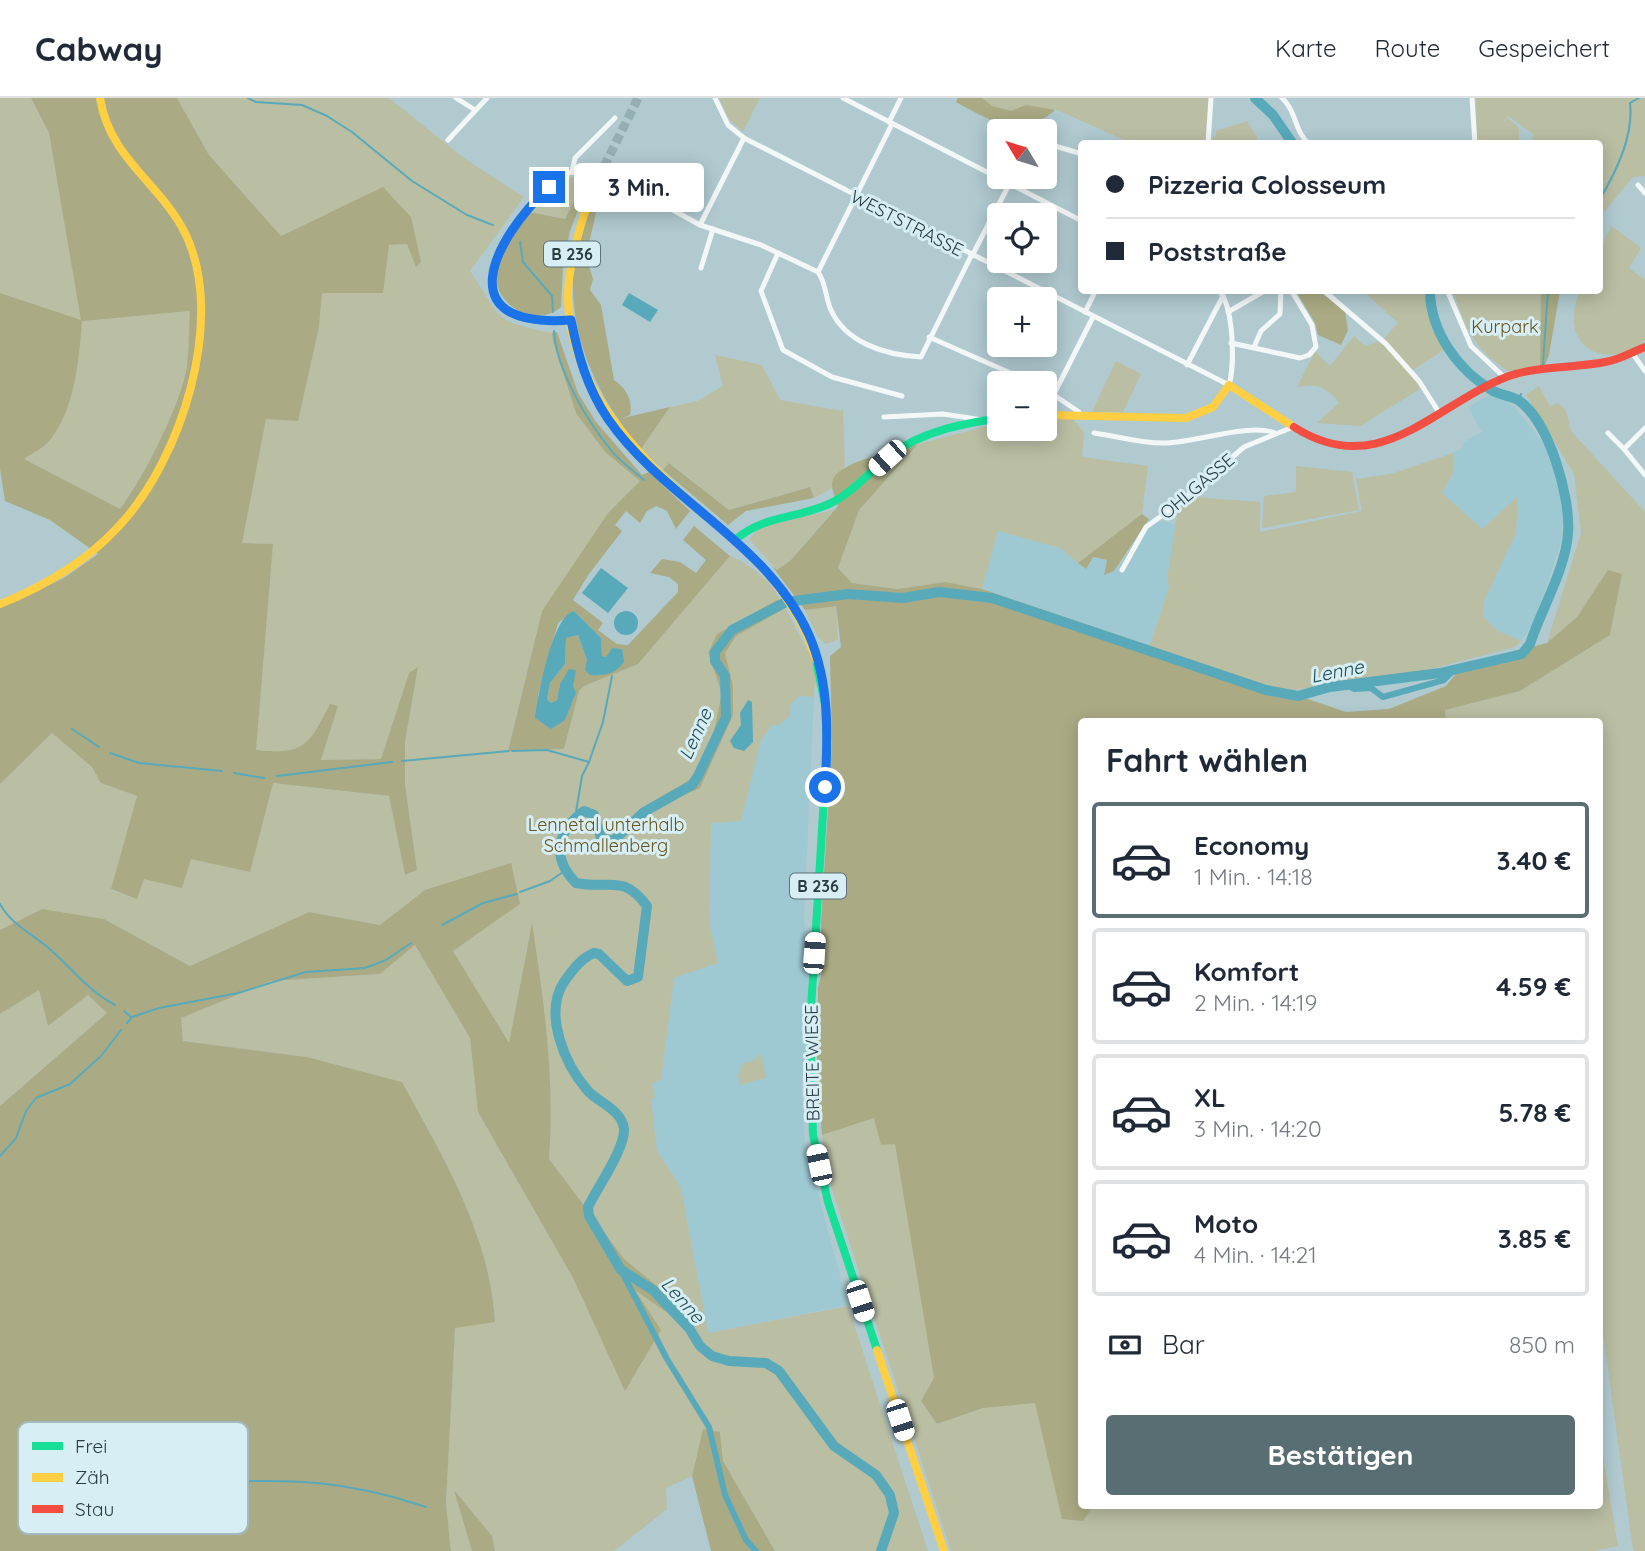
<!DOCTYPE html>
<html lang="de">
<head>
<meta charset="utf-8">
<style>
  :root { --surface:#fff; --page:#f6f6f7; --text:#1f2937; --muted:#747a83; --line:#e0e1e3; --accent:#586e72 }
  body { margin:0; font-family:Quicksand,sans-serif; background:var(--page); color:var(--text); height:100vh; display:flex; flex-direction:column; font-size:26px; white-space:nowrap }
  * { box-sizing:border-box; margin:0 }
  p { font-size:23px; color:var(--muted) }
  .icon { flex:none; width:38px; height:38px; fill:none; stroke:currentColor; stroke-width:2; stroke-linecap:round; stroke-linejoin:round }
  .map { position:relative; flex:1; overflow:hidden }
  .sheet { position:absolute; left:1078px; top:620px; width:525px; height:791px; display:flex; flex-direction:column; background:var(--surface); border-radius:7px; box-shadow:0 4px 18px #0003 }
  .sheet>* { flex:none }
  .banner { position:absolute; left:1078px; top:42px; width:525px; height:154px; border-radius:7px; box-shadow:0 4px 18px #0003; display:grid; align-content:center; height:154px; padding:0 28px; background:var(--surface) }
  .needle { width:46px; rotate:308deg }
  .buttons { position:absolute; left:987px; top:21px; display:grid; gap:14px }
  .buttons a { display:grid; place-items:center; width:70px; height:70px; border-radius:7px; background:var(--surface); box-shadow:0 4px 18px #0003; font-size:35px }
  .end { position:absolute; width:32px; height:32px; margin:-16px; border:9px solid #1a73e8; background:#fff; box-shadow:0 0 0 4px #fff }
  .from { border-radius:50% }
  .bubble { position:absolute; height:49px; border-radius:7px; background:var(--surface); box-shadow:0 4px 18px #0003; font-size:23px; font-weight:700; line-height:49px; text-align:center }
  .car { position:absolute; width:21px; height:42px; margin:-21px -10px; border-radius:9px; box-shadow:0 0 5px 2px #0007; background:linear-gradient(#fff 24%,#345 0 40%,#fff 0 76%,#345 0 86%,#fff 0) }
  .banner b { display:flex; align-items:center; gap:24px; height:66px; font-size:26px }
  .banner b+b { border-top:2px solid var(--line) }
  .banner i { width:18px; height:18px; background:var(--text) }
  ul { padding:0; list-style:none }
  li { display:flex; align-items:center; gap:21px; height:116px; margin:0 14px 10px; padding:0 14px; border:4px solid var(--line); border-radius:7px }
  li div { flex:1 }
  li b { display:block; font-size:26px }
  li em { font-style:normal; font-weight:700 }
  li.on { border-color:var(--accent) }
  li>.icon { width:63px; height:63px; stroke-width:1.5 }
  h2 { padding:0 28px; font-size:32px; line-height:84px }
  .pay { display:flex; align-items:center; gap:18px; height:77px; padding:0 28px; font-size:26px }
  .pay p { margin-inline-start:auto }
  .action { display:flex; gap:14px; margin-top:auto; padding:14px 28px }
  .action a { flex:1; height:80px; border-radius:7px; background:var(--accent); color:#fff; font-size:28px; font-weight:700; line-height:80px; text-align:center }
  header { display:flex; align-items:center; gap:42px; box-sizing:border-box; height:98px; padding:0 35px; background:var(--surface); border-bottom:2px solid var(--line) }
  header strong { font-size:33px }
  nav { display:flex; gap:38px; margin-inline-start:auto; font-size:24px }
  .map>svg:first-child { display:block }
</style>
</head>
<body>
<header>
<strong>Cabway</strong>
<nav><a>Karte</a><a>Route</a><a>Gespeichert</a></nav>
</header>
<div class="map">
<svg width="1645" height="1453" viewBox="0 0 1645 1453">
  <rect width="100%" height="100%" fill="#b0cad0"/>
  <!-- built -->
  <g fill="#9ec9d3">
    <path d="M1495,294L1516,311L1552,356L1560,385L1564,420L1560,448L1534,524L1521,543L1496,532L1483,518L1484,503L1516,435L1518,399L1482,432L1442,395L1453,375V355L1463,350L1464,344L1482,334L1468,309Z"/>
    <path d="M1149,421L1176,426L1167,480L1169,489L1149,548L982,491L998,433L1060,450L1086,471L1093,459L1107,462L1105,476L1114,473L1123,463Z"/>
    <path d="M790,597L814,599L804,816L810,927L801,987L805,1048L848,1207L708,1235L681,1090L655,1050L646,989L661,982L674,879L718,865L709,824L711,724L765,627Z"/>
  </g>
  <!-- green -->
  <g fill="#babea3">
    <path d="M0,0H31L49,35L82,222L191,213C189,231 189,250 187,268C181,307 143,380 119,412L24,361L49,344L81,223L0,195Z"/>
    <path d="M177,0H389L465,61L524,99L470,173C502,220 491,223 552,235L576,315L605,354L640,383L608,415L542,513L508,652L564,651L579,593L584,588L638,566L730,458C773,476 782,505 802,542C808,553 816,563 817,577C817,584 813,591 814,599L799,598L790,607V618L779,627H772L761,642L741,723L711,725L709,824L718,865L674,880L661,982L652,986L655,1000L651,1001L657,1053L681,1090L708,1235L848,1208L928,1453H775L723,1363L720,1334L703,1331L692,1378L666,1390L667,1411L614,1453H495L492,1438L455,1394L472,1453H451L446,1406L455,1229L495,1223C490,1136 443,1059 402,984L307,959L183,943L180,920L271,883L380,876L415,847L470,940L478,1014L573,1180L625,1292L643,1263L640,1247L543,1078L530,833L509,946L453,853L520,806L425,792L380,827L309,814L190,868L104,821L42,811L0,832V686L52,635L92,669L101,685L137,698L111,792L136,800L144,781L191,761L273,685L389,698L405,777L417,772L405,686V644L418,570L409,575L381,661L321,662L338,608C309,646 305,657 255,652L273,446L241,445L266,320L297,323L319,229L322,195L388,147L407,146L416,168L421,163L383,90L280,138L209,57Z"/>
    <path d="M719,0H760L743,34L729,21Z"/>
    <path d="M958,0H1209L1205,46L1131,45L1055,11C1022,43 990,22 956,4Z"/>
    <path d="M1476,0H1645V78L1633,79L1600,119V46L1532,45L1533,36L1508,18L1500,28L1508,20L1519,30V45H1477Z"/>
    <path d="M1247,23L1257,39L1256,45H1214L1212,40L1216,38V33Z"/>
    <path d="M572,79L590,82L579,93L565,121L530,114L563,83Z"/>
    <path d="M1611,128L1641,150L1629,170L1645,182V243C1600,276 1557,244 1580,193L1600,192V152Z"/>
    <path d="M1363,193H1424L1432,231L1444,252L1411,273L1420,291L1360,328L1317,325L1339,305C1326,288 1317,286 1297,289L1315,253L1330,268L1354,238L1365,248L1383,242L1398,225Z"/>
    <path d="M1453,193H1541L1540,268L1508,273C1473,250 1466,231 1453,193Z"/>
    <path d="M715,257L762,267L780,302L843,313L845,368L834,380L832,390L814,400L809,389L729,412L670,365L663,372L641,351L670,309L697,303L723,288Z"/>
    <path d="M1116,263L1141,276L1123,314H1092Z"/>
    <path d="M1539,288L1550,308L1558,305L1566,312L1571,333L1645,414V1453H1634L1632,1445L1600,1213V623H1446L1445,612L1520,593L1610,537L1622,476L1608,473L1577,519L1547,545L1581,435L1574,376L1526,297Z"/>
    <path d="M1045,321H1073L1084,334L1082,359L1148,368L1142,416L1078,465L1060,450L998,433L982,491L945,484L897,491L852,485L838,470L859,412L918,346L999,325V331H1045Z"/>
    <path d="M1453,355V375L1442,395L1482,431L1518,398L1516,435L1484,503L1483,518L1496,532L1521,543L1515,549L1377,585L1279,593L1149,549L1169,489L1167,481L1178,410L1194,399L1260,404V434L1362,413L1356,381L1391,376Z"/>
    <path d="M1296,368L1352,374L1359,412L1262,430L1264,398L1296,394Z"/>
    <path d="M835,410L791,462L777,472L750,442C763,413 811,423 835,410Z"/>
    <path d="M836,507L838,541L826,546L818,539L805,512Z"/>
    <path d="M39,892L48,927L88,897L107,915L0,1008V916Z"/>
    <path d="M761,956L766,980L740,987L738,978L743,965L753,963Z"/>
    <path d="M874,1020L895,1046L913,1139L934,1281L921,1303L937,1326L983,1310L1035,1304L1083,1423L1094,1407H1600V1339L1618,1448L1594,1453H951L829,1082L822,1037Z"/>
  </g>
  <!-- forest -->
  <g fill="#aaab84" fill-rule="evenodd">
    <path d="M31,0H177L209,57L281,138L383,89L411,119L421,164L416,169L407,146L389,147L383,195H322L319,229L298,323L266,321L242,445L273,446L256,652C305,657 309,647 330,606L338,608L321,662L381,661L409,575L418,569L405,644V686L417,772L405,777L389,698L273,685L250,774L191,761L182,790L144,781L137,801L111,791L137,698L101,685L92,669L52,635L0,686V510L64,480L98,456L50,422L5,403L0,371V195L81,222L49,35ZM190,213C189,231 189,250 187,268C181,307 143,380 120,411L24,361C32,355 44,350 50,342C75,311 79,261 82,223Z"/>
    <path d="M958,0H982L992,8L1011,13L1026,7L1055,12C1020,42 991,23 956,4Z"/>
    <path d="M590,82L570,133L563,167L561,209C536,231 494,208 496,175C498,153 516,130 530,114L565,121L579,93Z"/>
    <path d="M599,86L650,102L649,113L627,104L599,102L586,158L593,181L590,192L601,207L614,282C626,290 633,302 630,317L623,320L670,309L641,351C575,273 549,181 599,86Z"/>
    <path d="M1296,193H1319L1345,213L1348,232L1341,247L1318,237L1315,225Z"/>
    <path d="M1541,193H1560L1549,257L1545,267L1540,268Z"/>
    <path d="M557,234L578,295L596,324L642,377L649,374L690,413L676,431L667,413L656,408L647,413L640,425L626,413L615,427L622,433L589,476L573,502L603,525L598,532L617,546L628,547L678,494V486L669,479L650,475L662,461L680,464L696,475L706,462L683,442L694,428L730,458L638,566L584,588L579,593L564,651L508,653L542,513L608,415L640,383L605,354L576,315L553,243L552,235ZM574,513L601,540L602,558L606,559L587,562L578,537L566,540L565,566L550,585L547,601L551,605L557,602L560,586L576,595L565,621L551,631L538,597L558,525Z"/>
    <path d="M918,346L859,412L838,470L852,485L897,491L945,484L982,491L1346,614L1389,611L1446,588L1464,566L1547,545L1577,519L1608,472L1622,476L1610,537L1520,593L1445,612L1446,623H1082V1407H1094L1083,1423L1062,1421L1035,1305L983,1310L937,1326L921,1303L934,1280L895,1046L881,1047L874,1020L822,1037L817,979L818,890L822,874L821,824L832,646L830,558L841,549L836,508L805,512L772,468L777,472L791,462L838,408C835,399 830,390 833,381C841,363 898,352 918,346Z"/>
    <path d="M669,365L729,412L810,389L814,400L746,413L728,427L663,372Z"/>
    <path d="M1142,416L1149,421L1114,473L1104,477L1107,462L1093,459L1086,471L1078,465Z"/>
    <path d="M777,502L782,512L736,538L725,555L733,588V617L700,690L662,707L657,701L693,680L711,647L722,595L708,555L717,536Z"/>
    <path d="M511,765L520,806L453,853L509,945L532,825C544,904 555,980 549,1061L624,1161L668,1197L666,1214L635,1192L661,1232L625,1293L573,1180L478,1014L470,940L415,847L380,876L271,883L181,920L183,943L307,959L402,984C443,1059 490,1136 495,1224L455,1230L446,1406L451,1453H0V1008L107,915L88,897L48,928L39,892L0,916V832L42,811L104,821L190,868L309,814L380,827L425,792Z"/>
    <path d="M703,1331L720,1334L723,1363L775,1453H711L692,1378Z"/>
    <path d="M454,1392L492,1438L495,1453H472Z"/>
  </g>
  <!-- water -->
  <g fill="#58aabb">
    <path d="M629,195L658,212L650,224L622,207Z"/>
    <path d="M601,470L628,490L608,515L582,495Z"/>
    <path d="M574,513L601,540L602,558L606,559L612,550L622,551L624,564C615,576 605,578 590,577L585,572L587,562L578,537L566,540L565,566L550,585L547,601L551,605L557,602L560,586L569,571L576,572L573,588L576,595L565,622L551,631L535,620C538,598 552,518 574,513Z"/>
    <circle cx="626" cy="525" r="12"/>
    <path d="M748,602L752,604L753,644L744,653L734,650L730,643L741,627L740,615Z"/>
  </g>
  <g fill="none" stroke-linecap="round" stroke-linejoin="round">
    <!-- stream -->
    <g stroke="#58aabb" stroke-width="2">
      <path d="M248,0L256,4L302,7L327,18L352,34L412,83L467,117L493,127"/>
      <path d="M1600,101C1616,74 1634,38 1630,5L1639,0"/>
      <path d="M520,144L523,164L552,198L553,214"/>
      <path d="M554,233C556,271 587,323 611,352C620,364 633,372 644,382"/>
      <path d="M1543,266L1548,192"/>
      <path d="M1518,303L1521,296"/>
      <path d="M72,631L99,649"/>
      <path d="M512,653L547,652L589,664L582,678L575,720"/>
      <path d="M110,655L139,665L222,673"/>
      <path d="M402,663L509,653"/>
      <path d="M589,664L603,624L612,578"/>
      <path d="M234,675L264,680"/>
      <path d="M277,678L392,664"/>
      <path d="M520,794L550,783L566,772"/>
      <path d="M0,806C12,828 35,837 53,854C74,873 89,893 115,907"/>
      <path d="M442,827L483,805L517,796"/>
      <path d="M124,913L131,919"/>
      <path d="M127,925L132,919L159,910L238,895L306,874L365,870L386,862L411,845"/>
      <path d="M0,1058L16,1040L26,1013L36,1000L70,986L101,958L121,932"/>
      <path d="M205,1385C288,1380 347,1382 426,1409"/>
      <path d="M167,1390L182,1388"/>
    </g>
    <!-- canal -->
    <g stroke="#58aabb" stroke-width="6">
      <path d="M1347,587L1354,591L1371,590L1383,599L1444,582L1455,571"/>
      <path d="M621,1172L667,1261L709,1329L725,1397L746,1442L756,1453"/>
    </g>
    <!-- river -->
    <g stroke="#58aabb" stroke-width="10">
      <path d="M1255,0L1273,17L1293,46"/>
      <path d="M881,1453L894,1415L890,1397L876,1377L834,1348L779,1273L766,1265L729,1263L712,1258L700,1248L689,1230L653,1192L621,1172L589,1118L588,1109C597,1090 625,1051 624,1031C622,1012 599,1005 588,993C565,967 543,916 564,884C572,873 581,860 594,855L599,856L627,883L638,879L647,808C622,775 611,792 576,785C551,760 557,733 584,713L594,717L601,740L613,743L644,714L692,687L698,678L726,619L725,578L715,563V554L732,532L786,504L848,496L903,500L939,494L992,500L1266,592L1298,598L1330,589L1440,575L1522,556L1530,546C1541,512 1566,470 1568,435C1571,400 1549,322 1518,302C1511,298 1501,297 1493,293C1458,272 1430,234 1430,192"/>
    </g>
    <!-- primary-tunnel -->
    <path stroke="#95aeb3" stroke-width="9" stroke-dasharray="9 4.5" stroke-linecap="butt" d="M592,93L638,0"/>
    <!-- street -->
    <g stroke="#f3f7f8" stroke-width="5">
      <path d="M456,0L475,12"/>
      <path d="M715,0L728,27L744,40L1229,287C1235,267 1234,206 1218,192"/>
      <path d="M843,0L1082,123"/>
      <path d="M1282,0C1297,14 1294,33 1309,46"/>
      <path d="M1472,0L1475,46"/>
      <path d="M889,24L901,0"/>
      <path d="M892,26L818,174C825,183 826,199 830,210C845,245 885,257 921,259L971,158"/>
      <path d="M448,42L487,0"/>
      <path d="M1045,45L1082,56"/>
      <path d="M1208,46L1211,0"/>
      <path d="M572,74L575,60L615,20"/>
      <path d="M1638,87L1645,95"/>
      <path d="M700,127L744,40"/>
      <path d="M778,155L761,193L783,252L832,279L902,298"/>
      <path d="M972,158L1013,79"/>
      <path d="M701,170L713,131"/>
      <path d="M1323,192L1386,246L1419,283L1440,316"/>
      <path d="M1447,192L1471,248L1505,280"/>
      <path d="M1085,214L1096,192"/>
      <path d="M1228,214L1266,192"/>
      <path d="M571,222C467,230 479,162 534,104C544,93 557,77 572,74L625,94L655,102L700,127L761,147L818,174"/>
      <path d="M929,239L1033,285"/>
      <path d="M1231,245L1300,260L1309,257L1316,249L1312,227L1291,192"/>
      <path d="M1254,249L1261,233L1280,216L1281,192"/>
      <path d="M1633,256L1645,273"/>
      <path d="M1187,267L1223,198"/>
      <path d="M1045,291L1079,314V318"/>
      <path d="M1054,296L1093,219"/>
      <path d="M884,319L943,316L983,322"/>
      <path d="M1094,335C1118,338 1142,346 1166,345C1197,344 1249,325 1275,335"/>
      <path d="M1608,335L1624,351L1645,330"/>
      <path d="M1624,351L1645,377"/>
      <path d="M1122,472L1146,429L1178,406L1244,349L1293,329"/>
    </g>
    <!-- fast -->
    <g stroke="#16e098" stroke-width="8">
      <path d="M735,442C764,417 796,421 829,406C854,394 871,372 892,356C923,333 962,326 999,320"/>
      <path d="M816,562L825,607L827,650L810,927L813,1037L828,1104L877,1252"/>
    </g>
    <!-- slow -->
    <g stroke="#ffcf43" stroke-width="8">
      <path d="M592,93C582,122 573,150 569,181C559,269 623,344 685,399C743,450 791,484 816,562"/>
      <path d="M1045,317L1186,320L1213,309L1229,287L1294,329"/>
      <path d="M0,506C45,488 86,464 119,428C181,362 226,222 186,137C161,85 110,62 100,0"/>
      <path d="M877,1252L944,1453"/>
    </g>
    <!-- jam -->
    <path stroke="#f24e42" stroke-width="8" d="M1294,329C1380,384 1434,306 1509,278C1538,268 1575,270 1605,264C1619,262 1632,254 1645,249"/>
  </g>
  <g fill="none" stroke-linecap="round" stroke-linejoin="round">
    <!-- route -->
    <path stroke="#1a73e8" stroke-width="9" d="M549,89C492,143 448,231 571,222C578,257 587,290 608,321C665,403 767,443 809,537C830,585 828,638 825,689"/>
  </g>
  <g text-anchor="middle" dominant-baseline="central" stroke-width="6" stroke-linejoin="round" paint-order="stroke">
    <!-- shield labels -->
    <g fill="#d7eef4" stroke="#5d7176" stroke-width="2">
      <rect x="544" y="143.5" width="56" height="25" rx="5"/>
      <rect x="790" y="775.5" width="56" height="25" rx="5"/>
    </g>
    <g font-size="16" font-weight="bold" fill="#293c40">
      <text x="572" y="156">B 236</text>
      <text x="818" y="788">B 236</text>
    </g>
    <!-- street labels -->
    <g font-size="18" fill="#293c40" stroke="#d7eef4">
      <text transform="translate(907 125) rotate(27)">WESTSTRASSE</text>
      <text transform="translate(1197 388) rotate(-40)">OHLGASSE</text>
      <text transform="translate(812 965) rotate(-91)">BREITE WIESE</text>
    </g>
    <!-- park labels -->
    <g font-size="18" fill="#66561e" stroke="#d7eef4">
      <text x="1505" y="228">Kurpark</text>
      <text x="606" y="726">Lennetal unterhalb<tspan x="606" dy="21">Schmallenberg</tspan></text>
    </g>
    <!-- water labels -->
    <g font-size="19" font-style="italic" fill="#204d56" stroke="#d7eef4">
      <text transform="translate(1337 573) rotate(-11)">Lenne</text>
      <text transform="translate(695 636) rotate(-66)">Lenne</text>
      <text transform="translate(683 1202) rotate(48)">Lenne</text>
    </g>
  </g>
  <!-- legend -->
  <rect x="18" y="1324" width="230" height="112" rx="10" fill="#d7eef4" stroke="#a3b9be" stroke-width="2"/>
  <rect x="32" y="1344" width="31" height="8" fill="#16e098"/>
  <rect x="32" y="1375" width="31" height="9" fill="#ffcf43"/>
  <rect x="32" y="1407" width="31" height="8" fill="#f24e42"/>
  <g font-size="19" fill="#293c40">
    <text x="75" y="1355">Frei</text>
    <text x="75" y="1386">Zäh</text>
    <text x="75" y="1418">Stau</text>
  </g>
</svg>
<div class="buttons">
<a><svg class="needle" viewBox="-14 -14 28 28"><path d="M0-13l5 13h-10z" fill="#e53935"/><path d="M0 13l5-13h-10z" fill="#747a83"/></svg></a>
<a><svg class="icon" aria-label="locate" viewBox="0 0 24 24"><circle cx="12" cy="12" r="6"/><path d="M12 2v4M12 18v4M2 12h4M18 12h4"/></svg></a>
<a>+</a>
<a>−</a>
</div>
<i class="end from" style="left:825px;top:689px"></i>
<i class="end" style="left:549px;top:89px"></i>
<div class="bubble" style="left:574px;top:65px;width:130px">3 Min.</div>
<i class="car" style="left:887px;top:360px;rotate:228deg"></i>
<i class="car" style="left:814px;top:855px;rotate:4deg"></i>
<i class="car" style="left:819px;top:1067px;rotate:348deg"></i>
<i class="car" style="left:860px;top:1203px;rotate:162deg"></i>
<i class="car" style="left:900px;top:1322px;rotate:162deg"></i>
<div class="banner">
<b><i class="from"></i>Pizzeria Colosseum</b>
<b><i></i>Poststraße</b>
</div>
<section class="sheet">
<h2>Fahrt wählen</h2>
<ul>
<li class="on"><svg class="icon" aria-label="car" viewBox="0 0 24 24"><path d="M5 17H2v-5l4-1 3-4h7l3 4 3 1v5h-3M9 17h6M6 11h13"/><circle cx="7" cy="17" r="2"/><circle cx="17" cy="17" r="2"/></svg><div><b>Economy</b><p>1 Min. · 14:18</p></div><em>3.40 €</em></li>
<li><svg class="icon" aria-label="car" viewBox="0 0 24 24"><path d="M5 17H2v-5l4-1 3-4h7l3 4 3 1v5h-3M9 17h6M6 11h13"/><circle cx="7" cy="17" r="2"/><circle cx="17" cy="17" r="2"/></svg><div><b>Komfort</b><p>2 Min. · 14:19</p></div><em>4.59 €</em></li>
<li><svg class="icon" aria-label="car" viewBox="0 0 24 24"><path d="M5 17H2v-5l4-1 3-4h7l3 4 3 1v5h-3M9 17h6M6 11h13"/><circle cx="7" cy="17" r="2"/><circle cx="17" cy="17" r="2"/></svg><div><b>XL</b><p>3 Min. · 14:20</p></div><em>5.78 €</em></li>
<li><svg class="icon" aria-label="car" viewBox="0 0 24 24"><path d="M5 17H2v-5l4-1 3-4h7l3 4 3 1v5h-3M9 17h6M6 11h13"/><circle cx="7" cy="17" r="2"/><circle cx="17" cy="17" r="2"/></svg><div><b>Moto</b><p>4 Min. · 14:21</p></div><em>3.85 €</em></li>
</ul>
<div class="pay"><svg class="icon" aria-label="cash" viewBox="0 0 24 24"><path d="M3 7h18v10H3z"/><circle cx="12" cy="12" r="2"/></svg>Bar<p>850 m</p></div>
<div class="action"><a>Bestätigen</a></div>
</section>
</div>
</body>
</html>
